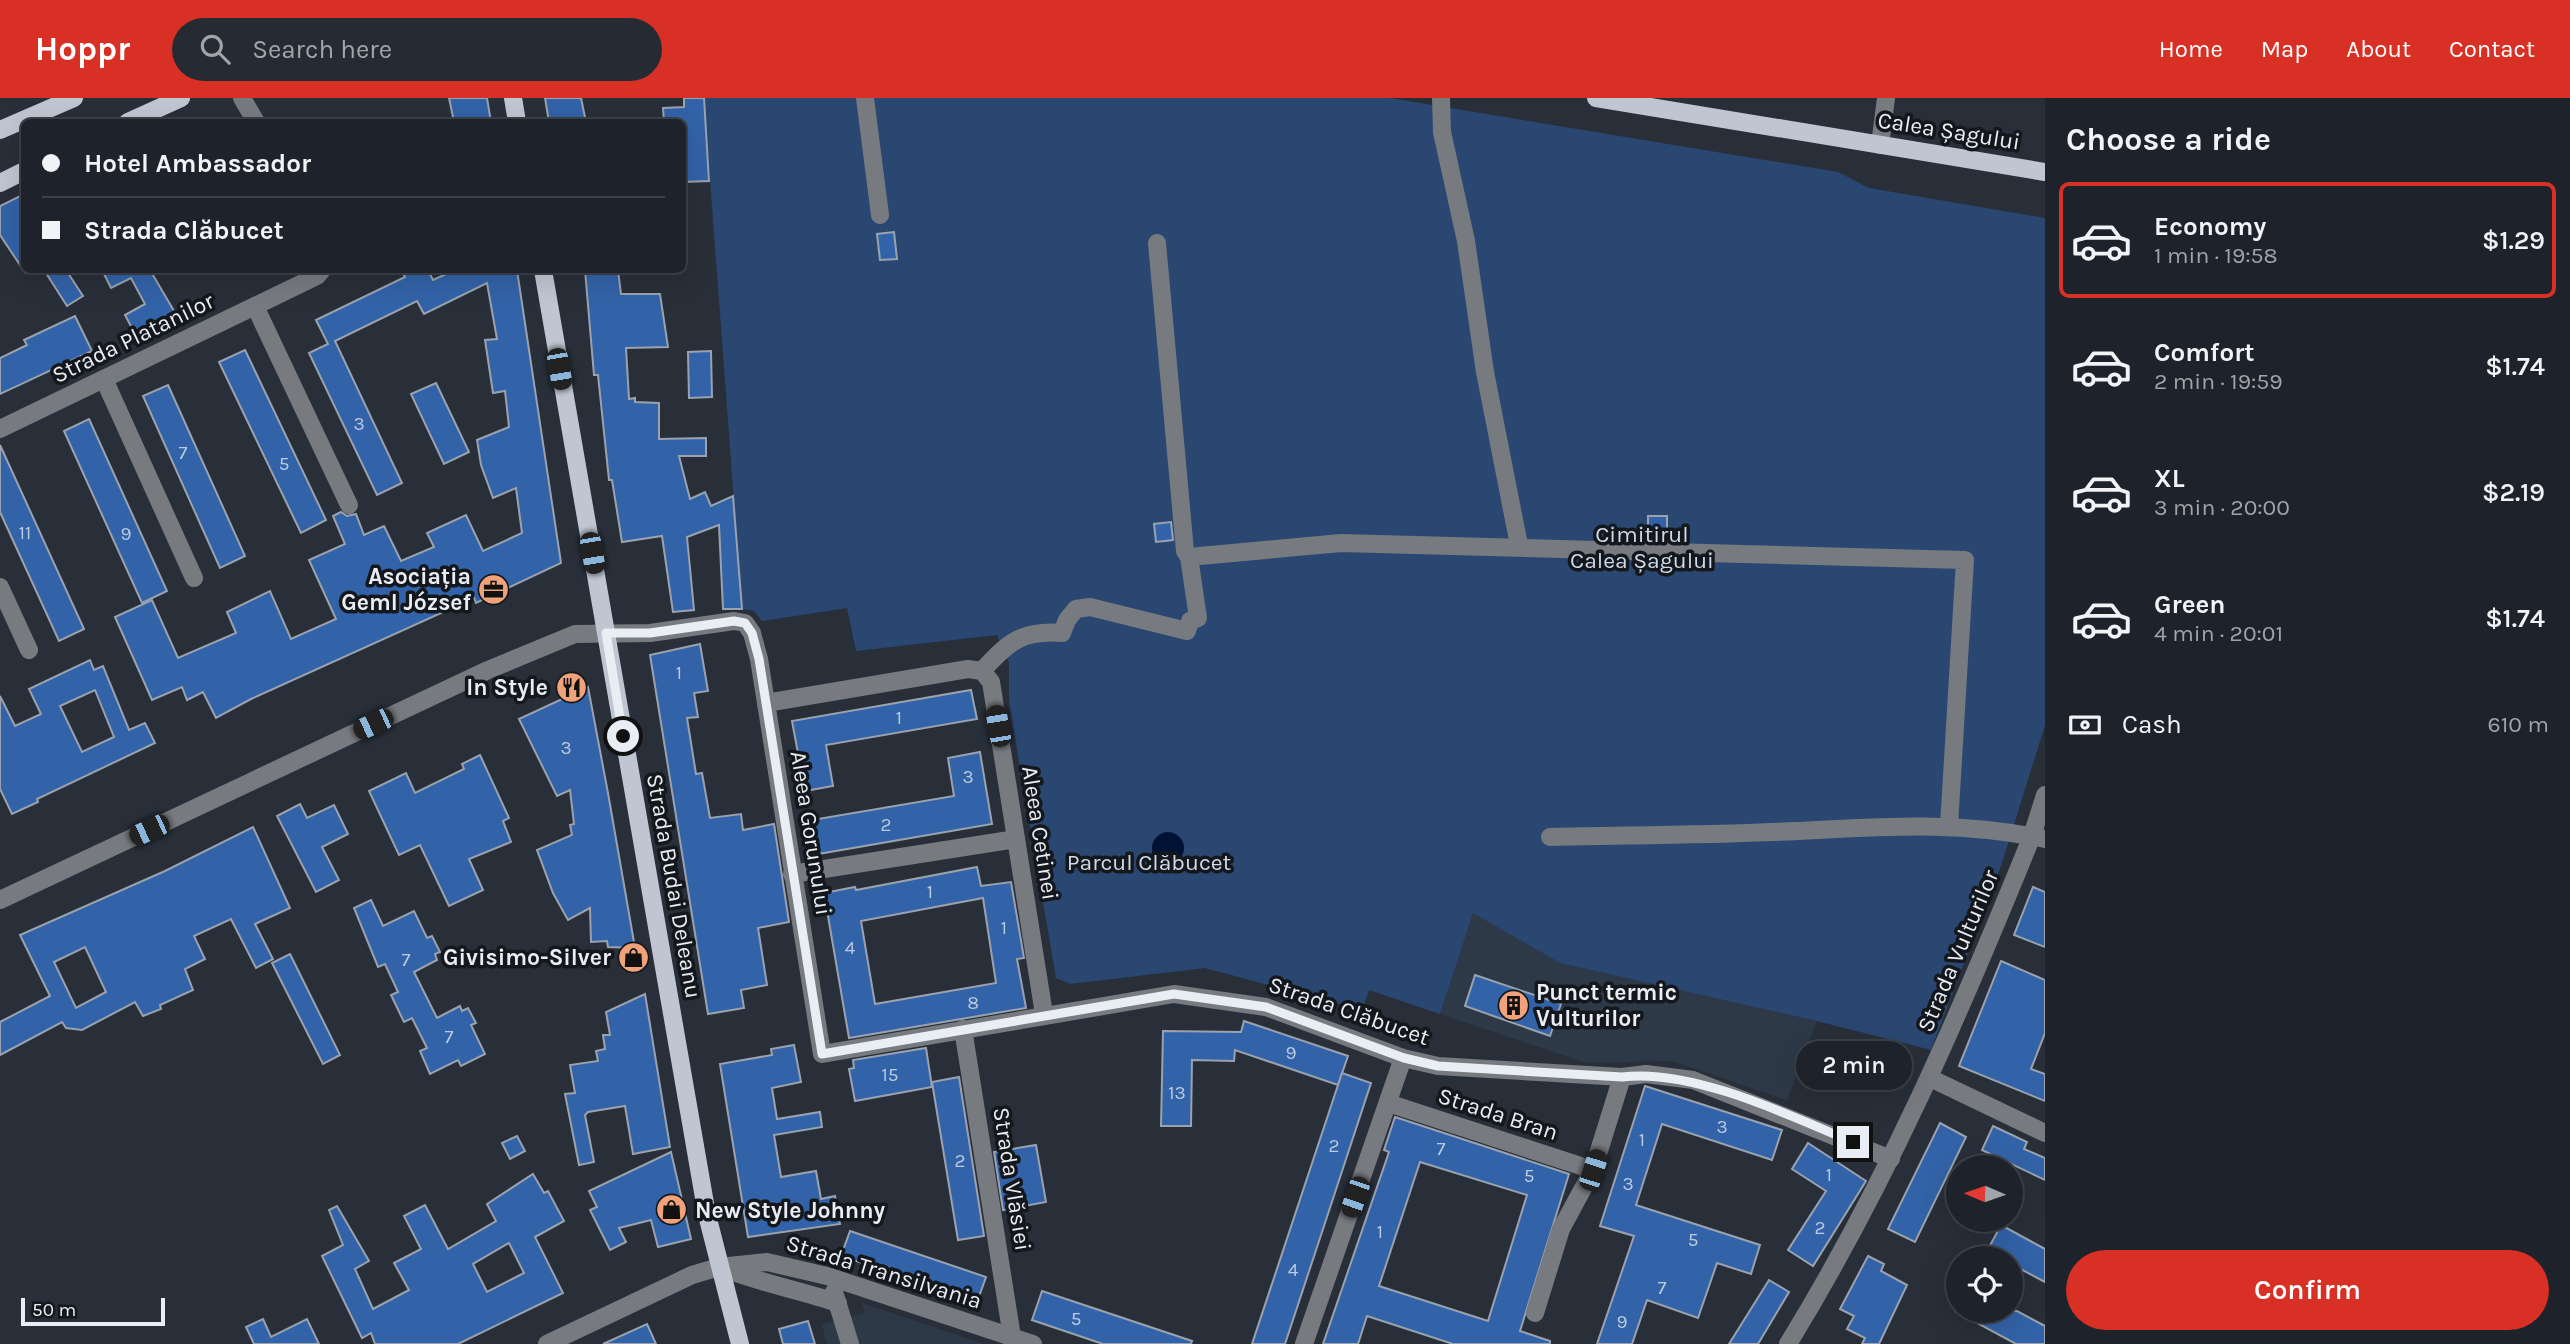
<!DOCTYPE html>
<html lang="en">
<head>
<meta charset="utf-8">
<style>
  :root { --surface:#1e232b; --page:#262b33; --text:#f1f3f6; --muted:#a1a4a9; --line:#3c4047; --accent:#d93025 }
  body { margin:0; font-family:Karla,sans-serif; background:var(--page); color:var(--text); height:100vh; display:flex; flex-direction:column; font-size:26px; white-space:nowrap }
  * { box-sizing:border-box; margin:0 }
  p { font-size:23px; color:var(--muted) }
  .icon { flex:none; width:38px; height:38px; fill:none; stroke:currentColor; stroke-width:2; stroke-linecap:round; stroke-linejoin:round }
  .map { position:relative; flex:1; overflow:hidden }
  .drawer { display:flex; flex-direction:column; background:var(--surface); width:525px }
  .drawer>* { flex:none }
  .top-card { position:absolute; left:21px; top:21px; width:665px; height:154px; border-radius:10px; box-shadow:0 7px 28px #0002,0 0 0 2px var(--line); display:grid; align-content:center; height:154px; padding:0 21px; background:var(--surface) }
  .needle { width:46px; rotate:272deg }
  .controls { position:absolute; left:1946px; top:1057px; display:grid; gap:14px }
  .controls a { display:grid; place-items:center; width:77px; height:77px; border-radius:50%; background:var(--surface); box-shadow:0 7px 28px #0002,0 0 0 2px var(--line); font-size:35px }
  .scale { position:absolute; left:21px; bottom:18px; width:144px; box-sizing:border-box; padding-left:7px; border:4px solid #e9eef4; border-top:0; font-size:19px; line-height:24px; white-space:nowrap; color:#e9eef4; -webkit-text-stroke:5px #14171b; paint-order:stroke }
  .end { position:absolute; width:32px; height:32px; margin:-16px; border:9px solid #e9eef4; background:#111; box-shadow:0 0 0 4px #111 }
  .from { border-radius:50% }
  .bubble { position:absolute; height:49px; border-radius:24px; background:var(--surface); box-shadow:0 7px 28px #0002,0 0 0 2px var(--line); font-size:23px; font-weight:600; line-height:49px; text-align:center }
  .car { position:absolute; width:21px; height:42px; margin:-21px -10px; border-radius:9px; box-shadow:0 0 5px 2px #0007; background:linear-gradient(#222 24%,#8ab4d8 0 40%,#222 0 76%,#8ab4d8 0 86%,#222 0) }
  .top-card b { display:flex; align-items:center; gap:24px; height:66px; font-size:26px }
  .top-card b+b { border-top:2px solid var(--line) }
  .top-card i { width:18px; height:18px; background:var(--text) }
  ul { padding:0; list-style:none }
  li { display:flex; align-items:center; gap:21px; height:116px; margin:0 14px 10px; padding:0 7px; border:4px solid transparent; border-radius:10px }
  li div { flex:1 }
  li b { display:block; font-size:26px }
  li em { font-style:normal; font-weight:600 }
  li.selected { border-color:var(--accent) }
  li>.icon { width:63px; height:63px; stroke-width:1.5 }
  h2 { padding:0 21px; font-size:32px; line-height:84px }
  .pay { display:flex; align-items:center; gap:18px; height:77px; padding:0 21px; font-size:26px }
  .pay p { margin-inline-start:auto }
  .primary-button { display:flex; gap:14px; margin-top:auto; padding:14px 21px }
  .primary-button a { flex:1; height:80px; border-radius:42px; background:var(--accent); color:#fff; font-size:28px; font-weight:600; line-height:80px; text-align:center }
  header { display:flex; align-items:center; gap:42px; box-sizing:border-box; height:98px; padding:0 35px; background:var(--accent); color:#fff }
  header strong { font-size:33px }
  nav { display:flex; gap:38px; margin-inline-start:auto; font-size:24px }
  .search { width:490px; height:63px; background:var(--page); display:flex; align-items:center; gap:18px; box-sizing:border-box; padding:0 24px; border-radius:38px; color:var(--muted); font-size:26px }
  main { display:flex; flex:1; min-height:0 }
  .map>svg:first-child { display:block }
</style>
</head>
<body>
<header>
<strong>Hoppr</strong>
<div class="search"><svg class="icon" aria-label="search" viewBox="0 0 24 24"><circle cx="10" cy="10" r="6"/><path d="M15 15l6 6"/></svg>Search here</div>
<nav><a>Home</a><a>Map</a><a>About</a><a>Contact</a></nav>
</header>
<main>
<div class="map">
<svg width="2045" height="1246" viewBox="0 0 2045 1246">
  <rect width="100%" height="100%" fill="#282f39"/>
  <!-- built -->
  <g fill="#2e3948">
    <path d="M1473,814L1560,865L1817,923L1787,1002L1672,963L1587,965L1440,916Z"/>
    <path d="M862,1205L984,1246H827L822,1226L865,1215Z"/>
  </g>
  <!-- green -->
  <path fill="#2a4772" d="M704,0H1390L1838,74L1869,90L2045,120V627L2002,765L1931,952L1817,923L1560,865L1473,815L1440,916L1369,892L1362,912L1205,870L1070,886L1056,880L1009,604V565L997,537L856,553L847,510L762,523L754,513L742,511Z"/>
  <!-- water -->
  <circle fill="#001336" cx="1168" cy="750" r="16"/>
  <!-- building -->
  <g fill="#3262a7" stroke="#99a2ae" stroke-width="2" fill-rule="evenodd">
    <path d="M449,0H487L491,24H454Z"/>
    <path d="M545,0H581L586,24H549Z"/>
    <path d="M684,0H704L709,83L682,84V24H664L663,10L684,9Z"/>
    <path d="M24,96V173L0,137V108Z"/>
    <path d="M894,134L897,161L880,162L877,136Z"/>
    <path d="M44,172H66L83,198L67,208Z"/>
    <path d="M102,172H150L177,218L137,240L125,217L145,206L131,180L111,190Z"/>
    <path d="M401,172H428L433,182L455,172H517L561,465L476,505L474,500L251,601L216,620L203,594L187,602L182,589L152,602L115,519L152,502L178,560L236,535L227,514L270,493L291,541L336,521L309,462L345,446L333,418L341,414L347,418L356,416L364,437L384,428L401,463L434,449L427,435L466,417L483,453L522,435L516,390L493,400L481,367L477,342L509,329L505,293L493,295L485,242L497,241L487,185L424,216L417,203L335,243L402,385L377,397L309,255L328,246L316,222L405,179Z"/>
    <path d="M585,172H618L621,196H660L668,249L626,250L629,301L635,300V304L659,305V341L706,340V358H679L690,401L705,394L711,408L733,398L742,511H723L719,427L687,439L694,512L673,514L662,438L622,444L612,382H609L598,277H594Z"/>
    <path d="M75,218L92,253L0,296V260L27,247L24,242Z"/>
    <path d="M245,252L326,422L301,435L219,264Z"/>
    <path d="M711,253L712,299L689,300L688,254Z"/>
    <path d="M436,285L469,354L444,366L411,296Z"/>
    <path d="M168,287L245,458L220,470L143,298Z"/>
    <path d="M89,321L167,493L142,505L64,333Z"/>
    <path d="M0,347L84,531L59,543L0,414Z"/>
    <rect x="1648" y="418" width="19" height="24"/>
    <path d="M1171,424L1173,442L1156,444L1154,426Z"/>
    <path d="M700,546L708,593L694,595L698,619L687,620L696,676L702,675L710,720L741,716L743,732L774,726L789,824L758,830L767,887L741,892L744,910L708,916L650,557Z"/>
    <path d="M90,562L94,572L103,568L129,632L145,625L155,645L37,701L38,704L12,716L0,691V598L15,628L41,616L29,591ZM95,592L114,639L82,654L60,608Z"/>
    <path d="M588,589L608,695L635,850L608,849L607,843L591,844L590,810L568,822L553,795L537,752L572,737L570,727L574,726L570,692L557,698L519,621Z"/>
    <path d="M971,592L977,621L826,647L833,688L805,693L792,623Z"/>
    <path d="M980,654L992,726L818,756L812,722L954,698L948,660Z"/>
    <path d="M480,657L509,720L503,723L511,744L469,761L483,792L449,808L420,747L399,757L369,693L406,675L415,695L464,671L462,666Z"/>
    <path d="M300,706L307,720L334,707L348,736L322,749L339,782L316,794L277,718Z"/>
    <path d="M253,729L290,810L255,826L273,861L256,870L231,821L194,838L205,861L185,871L193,892L160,907L161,911L143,918L135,904L82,932L66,930L62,924L0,957V924L50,898L20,837L165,773ZM85,849L106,894L76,910L54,864Z"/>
    <path d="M977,769L981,788L1011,784L1024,860L1017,861L1026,910L849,940L824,795L855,789L856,792ZM983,800L996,885L875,906L861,823Z"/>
    <path d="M2033,789L2045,794V849L2014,837Z"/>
    <path d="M371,802L383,828L414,813L427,840L432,838L440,854L435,856L437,862L414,874L437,920L460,908L462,913L468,910L476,925L471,927L485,956L461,968L458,962L430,976L420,953L427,950L412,920L404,924L391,897L398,894L385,866L378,869L354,810Z"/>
    <path d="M290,856L340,957L323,966L272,865Z"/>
    <path d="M2001,863L2045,882V935L2031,971L2045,976V1003L1959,968Z"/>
    <path d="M1475,877L1561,906L1550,938L1465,908Z"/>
    <path d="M645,896L670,1049L633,1056L625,1008L588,1014L585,1017L594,1064L579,1067L565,996L575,995L570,967L598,963L596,953L605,951L603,937H610L606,914Z"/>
    <path d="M1244,923L1348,958L1338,987L1235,952L1234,963L1192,962L1191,1028H1161L1163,933L1241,934Z"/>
    <path d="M794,947L801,984L772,990L777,1021L820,1014L822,1029L774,1037L781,1079L816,1073L821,1101L835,1098L840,1126L748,1139L720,966L772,957L771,951Z"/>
    <path d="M926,950L932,989L855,1003L849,971L854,970L853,962Z"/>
    <path d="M1342,975L1371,985L1324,1128L1285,1246H1252Z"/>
    <path d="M959,979L984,1138L958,1142L932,984Z"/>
    <path d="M1645,988L1782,1032L1772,1062L1662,1026L1636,1107L1760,1147L1751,1176L1717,1165L1698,1220L1647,1202L1632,1246H1597L1634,1138L1600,1128Z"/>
    <path d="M1395,1019L1569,1076L1520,1233L1550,1243V1246H1453L1367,1218L1358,1246H1323L1389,1054L1384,1052ZM1420,1064L1527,1097L1488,1223L1379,1188Z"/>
    <path d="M1940,1025L1966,1039L1915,1144L1888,1131Z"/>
    <path d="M1993,1028L2027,1044L2024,1051L2045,1060V1082L1982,1052Z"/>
    <path d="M517,1038L525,1053L510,1061L502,1045Z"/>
    <path d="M1808,1045L1866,1083L1813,1168L1788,1152L1826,1093L1792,1071Z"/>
    <path d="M1036,1047L1046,1104L1003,1112L994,1054Z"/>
    <path d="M671,1054L691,1141L658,1149L651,1122L619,1130L626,1144L610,1152L590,1112L597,1109L589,1093Z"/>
    <path d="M533,1076L544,1095L548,1093L564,1123L535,1139L563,1195L458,1246H375L371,1235L362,1240L322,1158L343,1147L329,1112L337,1108L369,1163L355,1171L373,1211L409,1192L394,1165L421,1151L404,1118L425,1107L448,1151L496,1123L487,1106ZM509,1145L524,1175L487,1194L473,1166Z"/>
    <path d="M2001,1127L2045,1151V1184L2011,1166V1160H2000L1987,1153Z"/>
    <path d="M850,1133L986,1179L977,1204L841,1158Z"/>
    <path d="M1868,1158L1884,1166L1881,1173L1907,1187L1879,1246H1862L1865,1240L1847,1231L1854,1218L1840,1211Z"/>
    <path d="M1769,1182L1789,1194L1758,1246H1729Z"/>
    <path d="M1042,1193L1192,1243L1191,1246H1103L1032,1222Z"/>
    <path d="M1955,1213H2017L2045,1228V1246H2016Z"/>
    <path d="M263,1221L271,1239L307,1221L319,1246H254L246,1229Z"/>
    <path d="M808,1223L815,1246H783L779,1231Z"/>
    <path d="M647,1226L656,1246H603Z"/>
  </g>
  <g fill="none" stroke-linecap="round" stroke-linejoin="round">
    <!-- minor -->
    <g stroke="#777a7f" stroke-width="18">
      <path d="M242,0L256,24"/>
      <path d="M865,0L880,117"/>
      <path d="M1441,0L1442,34L1466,143L1485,274L1519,447"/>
      <path d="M1880,47L1886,0"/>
      <path d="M255,208L349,407"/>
      <path d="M104,281L194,480"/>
      <path d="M0,331L317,178L322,172"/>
      <path d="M1189,459L1341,445L1965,462L1949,728"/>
      <path d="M0,489L29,552"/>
      <path d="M982,573C1008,544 1022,532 1062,535L1067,522L1076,511L1090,509L1187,533L1190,523L1198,520L1189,459L1185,453L1157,145"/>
      <path d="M766,605L968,571L982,573L991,584L1044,916"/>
      <path d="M1550,739C1639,737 1728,737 1817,732C1896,728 1966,724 2045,741"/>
      <path d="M792,776L1016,741"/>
      <path d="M0,802L488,572L575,536L650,535L734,523L745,525L752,535L759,561L822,956L1174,896L1266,909L1403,960L1438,968L1622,979L1646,976L1693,982L1891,1061"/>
      <path d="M963,931L1012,1239"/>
      <path d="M1930,980L2045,1035"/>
      <path d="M1388,1005L1593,1072"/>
      <path d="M722,1170C760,1185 799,1192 838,1205"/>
      <path d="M834,1194L850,1246"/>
      <path d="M1535,1215L1561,1131L1593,1072L1622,979"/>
      <path d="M547,1246L692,1177L719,1169L767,1164L827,1178L1033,1246"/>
      <path d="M1304,1246L1403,960"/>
      <path d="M1788,1246C1887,1085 1961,913 2032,738L2045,697"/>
    </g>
    <!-- major -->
    <g stroke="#bfc6d1" stroke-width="18">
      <path d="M513,0L517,24"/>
      <path d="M1596,0L2045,74"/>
      <path d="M128,24L181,0"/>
      <path d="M0,32L74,0"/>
      <path d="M0,85L24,73"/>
      <path d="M543,172L707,1117L740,1246"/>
    </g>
  </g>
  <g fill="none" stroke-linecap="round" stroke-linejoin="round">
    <!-- route -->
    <path stroke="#e9eef4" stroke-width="9" d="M623,638L606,535H650L734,523L745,525L752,535L759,561L822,956L1174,896L1266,909L1404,960L1438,968L1622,979C1691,970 1789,1017 1853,1044"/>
  </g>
  <!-- icons -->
  <defs>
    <symbol id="office-disc" viewBox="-11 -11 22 22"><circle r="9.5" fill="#f0a27a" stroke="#14171b"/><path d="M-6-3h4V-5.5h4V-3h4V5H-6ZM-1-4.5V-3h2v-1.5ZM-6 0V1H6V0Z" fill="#111"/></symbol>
    <symbol id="restaurant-disc" viewBox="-11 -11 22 22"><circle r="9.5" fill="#f0a27a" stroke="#14171b"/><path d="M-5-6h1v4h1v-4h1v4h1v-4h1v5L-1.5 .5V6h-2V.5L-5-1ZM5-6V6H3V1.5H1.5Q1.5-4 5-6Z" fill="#111"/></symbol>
    <symbol id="shop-disc" viewBox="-11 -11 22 22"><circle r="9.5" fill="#f0a27a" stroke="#14171b"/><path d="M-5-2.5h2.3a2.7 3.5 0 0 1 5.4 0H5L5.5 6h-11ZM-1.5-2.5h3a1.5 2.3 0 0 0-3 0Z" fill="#111"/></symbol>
    <symbol id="building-disc" viewBox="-11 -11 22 22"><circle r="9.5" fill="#f0a27a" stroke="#14171b"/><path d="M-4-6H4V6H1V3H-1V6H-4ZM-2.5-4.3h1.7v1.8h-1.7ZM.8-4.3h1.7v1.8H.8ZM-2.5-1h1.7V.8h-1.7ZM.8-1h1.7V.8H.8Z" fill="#111"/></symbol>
  </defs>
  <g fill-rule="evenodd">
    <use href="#office-disc" x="476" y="474" width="35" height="35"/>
    <use href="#restaurant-disc" x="554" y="572" width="35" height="35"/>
    <use href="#shop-disc" x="616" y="842" width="35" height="35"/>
    <use href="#building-disc" x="1496" y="890" width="35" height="35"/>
    <use href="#shop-disc" x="654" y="1094" width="35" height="35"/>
  </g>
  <g text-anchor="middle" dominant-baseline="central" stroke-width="7" stroke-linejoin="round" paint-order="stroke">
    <!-- number labels -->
    <g font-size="19" fill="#bbcbe1">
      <text x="359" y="326">3</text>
      <text x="183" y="355">7</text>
      <text x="284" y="366">5</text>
      <text x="25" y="435">11</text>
      <text x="126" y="436">9</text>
      <text x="679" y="575">1</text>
      <text x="899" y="620">1</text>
      <text x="566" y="650">3</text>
      <text x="968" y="679">3</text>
      <text x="886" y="727">2</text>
      <text x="930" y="794">1</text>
      <text x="1004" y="830">1</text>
      <text x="850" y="850">4</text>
      <text x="406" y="862">7</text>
      <text x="973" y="905">8</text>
      <text x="449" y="939">7</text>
      <text x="1291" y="955">9</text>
      <text x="890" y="977">15</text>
      <text x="1177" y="995">13</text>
      <text x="1722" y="1029">3</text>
      <text x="1642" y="1042">1</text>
      <text x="1334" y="1048">2</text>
      <text x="1441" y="1051">7</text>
      <text x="960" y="1063">2</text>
      <text x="1829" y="1077">1</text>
      <text x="1529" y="1078">5</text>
      <text x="1628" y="1086">3</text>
      <text x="1820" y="1130">2</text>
      <text x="1380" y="1134">1</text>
      <text x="1693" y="1142">5</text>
      <text x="1293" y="1172">4</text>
      <text x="1662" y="1190">7</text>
      <text x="1076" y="1221">5</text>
      <text x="1622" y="1224">9</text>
    </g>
    <!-- street labels -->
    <g font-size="23" fill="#e9eef4" stroke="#14171b">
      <text transform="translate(1949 33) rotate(9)">Calea Șagului</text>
      <text transform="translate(133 240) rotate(-26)">Strada Platanilor</text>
      <text transform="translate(811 735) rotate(81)">Aleea Gorunului</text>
      <text transform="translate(1040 735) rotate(81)">Aleea Cetinei</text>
      <text transform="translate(674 788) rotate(80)">Strada Budai Deleanu</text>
      <text transform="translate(1958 853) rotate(-67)">Strada Vulturilor</text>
      <text transform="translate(1349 913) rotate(19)">Strada Clăbucet</text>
      <text transform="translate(1498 1016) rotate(18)">Strada Bran</text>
      <text transform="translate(1012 1081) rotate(81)">Strada Vlăsiei</text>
      <text transform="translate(884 1174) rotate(17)">Strada Transilvania</text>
    </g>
    <!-- park labels -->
    <g font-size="23" fill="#ccdaed" stroke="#14171b">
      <text x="1642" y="436">Cimitirul<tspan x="1642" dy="26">Calea Șagului</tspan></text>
      <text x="1149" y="764">Parcul Clăbucet</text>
    </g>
    <!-- poi labels -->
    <g font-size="23" font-weight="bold" fill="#e9eef4" stroke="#14171b" text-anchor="end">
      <text x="471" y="478">Asociația<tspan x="471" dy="26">Geml József</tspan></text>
      <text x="548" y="589">In Style</text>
      <text x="611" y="859">Givisimo-Silver</text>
      <text x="1536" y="894" text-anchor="start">Punct termic<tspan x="1536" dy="26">Vulturilor</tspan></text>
      <text x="695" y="1112" text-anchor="start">New Style Johnny</text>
    </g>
  </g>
</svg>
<div class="controls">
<a><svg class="needle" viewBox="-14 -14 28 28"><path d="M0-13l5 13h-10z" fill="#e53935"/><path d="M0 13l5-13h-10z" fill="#a1a4a9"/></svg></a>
<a><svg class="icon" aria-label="locate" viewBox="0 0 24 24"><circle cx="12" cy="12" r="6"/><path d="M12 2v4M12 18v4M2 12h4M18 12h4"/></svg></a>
</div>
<div class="scale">50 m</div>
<i class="end from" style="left:623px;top:638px"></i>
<i class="end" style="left:1853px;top:1044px"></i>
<div class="bubble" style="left:1796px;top:943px;width:116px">2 min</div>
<i class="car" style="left:559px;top:271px;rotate:170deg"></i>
<i class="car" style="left:592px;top:455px;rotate:170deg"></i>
<i class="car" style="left:373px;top:626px;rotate:245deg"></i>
<i class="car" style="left:998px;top:628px;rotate:350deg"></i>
<i class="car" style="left:149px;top:732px;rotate:245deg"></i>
<i class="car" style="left:1593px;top:1072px;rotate:18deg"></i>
<i class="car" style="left:1355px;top:1099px;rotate:199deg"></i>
<div class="top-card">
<b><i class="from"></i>Hotel Ambassador</b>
<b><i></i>Strada Clăbucet</b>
</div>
</div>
<section class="drawer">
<h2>Choose a ride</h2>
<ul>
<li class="selected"><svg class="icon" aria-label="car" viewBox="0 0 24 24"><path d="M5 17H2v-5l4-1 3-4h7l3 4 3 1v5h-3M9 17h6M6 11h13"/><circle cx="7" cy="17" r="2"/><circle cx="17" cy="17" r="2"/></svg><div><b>Economy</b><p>1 min · 19:58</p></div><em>$1.29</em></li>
<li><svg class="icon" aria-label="car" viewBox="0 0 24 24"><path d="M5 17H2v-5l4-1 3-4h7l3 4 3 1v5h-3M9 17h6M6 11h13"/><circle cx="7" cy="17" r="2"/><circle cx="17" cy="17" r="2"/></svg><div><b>Comfort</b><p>2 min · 19:59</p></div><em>$1.74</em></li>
<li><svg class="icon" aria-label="car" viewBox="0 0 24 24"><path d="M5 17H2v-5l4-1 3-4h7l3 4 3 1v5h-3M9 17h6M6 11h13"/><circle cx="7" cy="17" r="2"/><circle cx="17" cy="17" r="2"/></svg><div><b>XL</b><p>3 min · 20:00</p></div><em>$2.19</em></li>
<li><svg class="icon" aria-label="car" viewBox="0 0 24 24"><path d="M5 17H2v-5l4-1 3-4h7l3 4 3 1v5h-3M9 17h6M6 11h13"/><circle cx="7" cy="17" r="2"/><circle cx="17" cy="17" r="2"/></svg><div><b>Green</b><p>4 min · 20:01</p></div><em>$1.74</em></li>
</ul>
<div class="pay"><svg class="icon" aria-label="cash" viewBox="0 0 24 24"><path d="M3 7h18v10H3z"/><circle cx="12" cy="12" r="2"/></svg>Cash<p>610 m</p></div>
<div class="primary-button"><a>Confirm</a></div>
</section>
</main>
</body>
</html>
